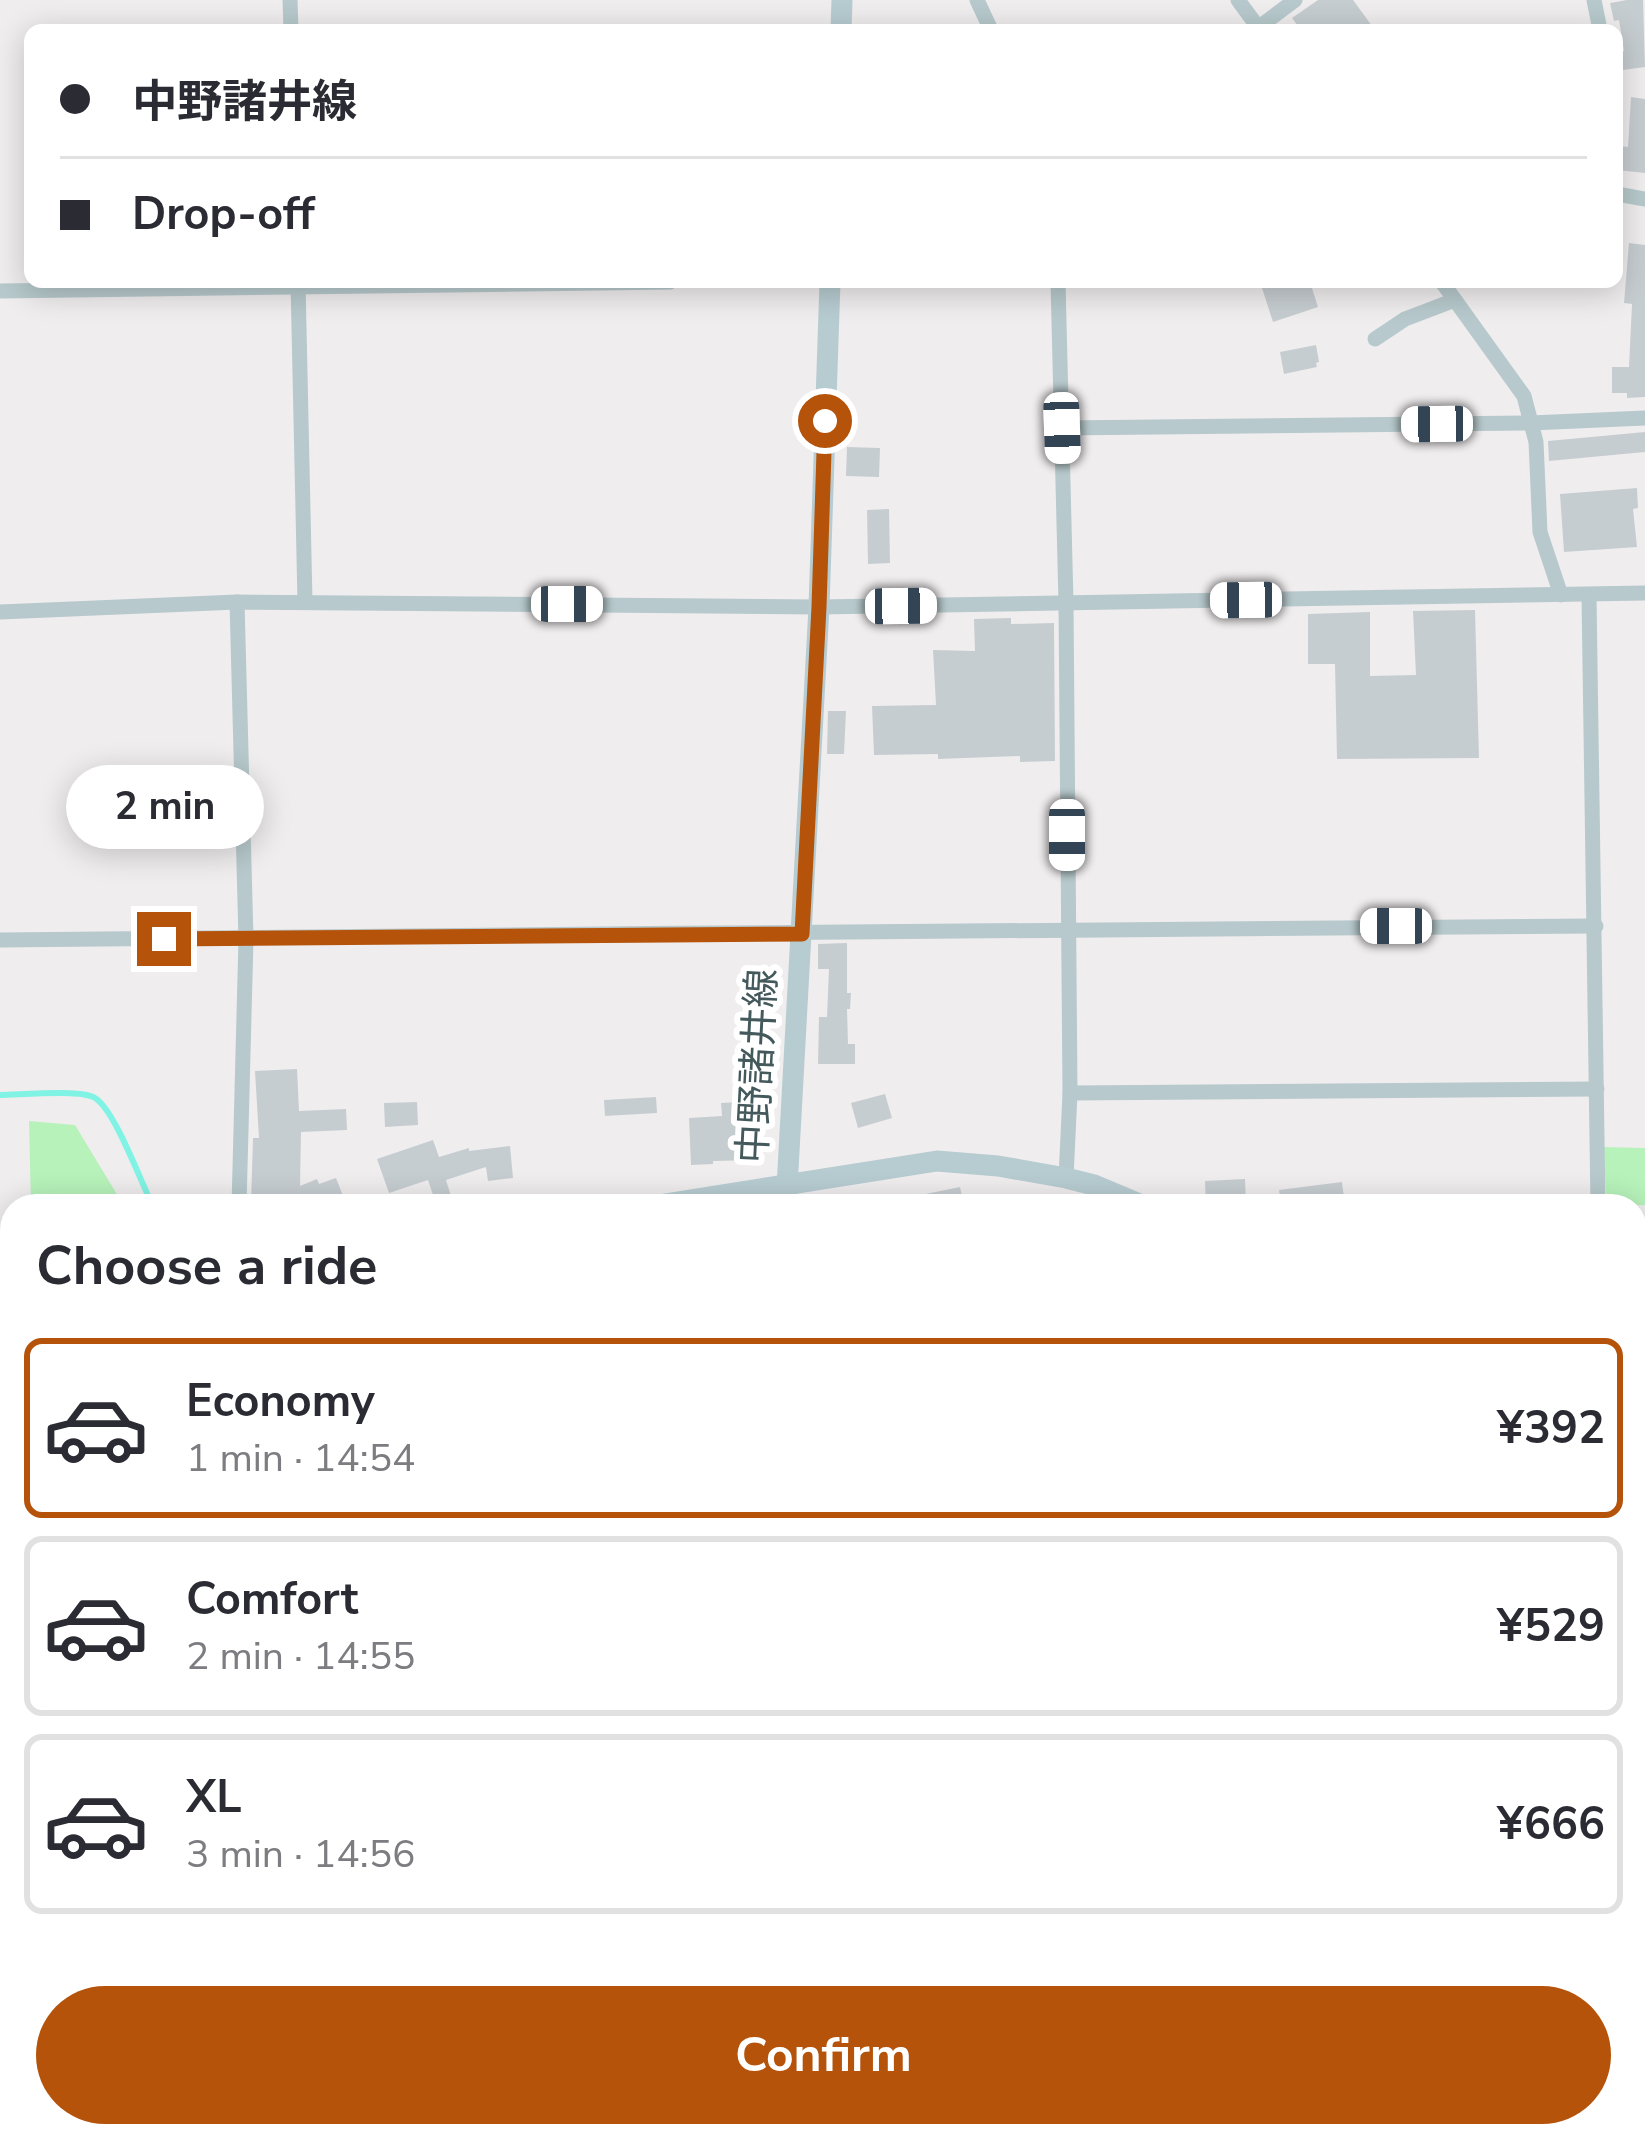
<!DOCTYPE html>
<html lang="en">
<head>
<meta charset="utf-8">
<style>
  :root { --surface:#fff; --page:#f7f7f7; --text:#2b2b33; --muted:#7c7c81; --line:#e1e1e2; --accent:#b45309 }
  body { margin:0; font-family:"Nunito Sans","Noto Sans JP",sans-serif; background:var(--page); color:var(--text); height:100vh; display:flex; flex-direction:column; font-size:45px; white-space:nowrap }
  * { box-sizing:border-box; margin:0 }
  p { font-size:39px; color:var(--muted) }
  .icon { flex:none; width:66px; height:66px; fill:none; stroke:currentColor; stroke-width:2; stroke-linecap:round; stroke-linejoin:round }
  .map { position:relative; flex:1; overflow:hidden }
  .panel { position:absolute; left:0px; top:1194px; width:1647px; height:954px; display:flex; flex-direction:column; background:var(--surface); border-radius:36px 36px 0 0; box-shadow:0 6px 30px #0003 }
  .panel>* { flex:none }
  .banner { position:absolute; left:24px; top:24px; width:1599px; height:264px; border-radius:18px; box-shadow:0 6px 30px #0003; display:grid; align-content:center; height:264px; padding:0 36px; background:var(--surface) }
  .end { position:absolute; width:54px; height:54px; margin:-27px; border:15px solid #b45309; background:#fff; box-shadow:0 0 0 6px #fff }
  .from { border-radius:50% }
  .bubble { position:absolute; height:84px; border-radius:42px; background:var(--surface); box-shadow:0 6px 30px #0003; font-size:39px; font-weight:700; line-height:84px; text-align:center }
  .car { position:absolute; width:36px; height:72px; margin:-36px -18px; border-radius:15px; box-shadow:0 0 9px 3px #0007; background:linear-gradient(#fff 24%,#345 0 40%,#fff 0 76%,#345 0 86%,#fff 0) }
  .banner b { display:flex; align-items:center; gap:42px; height:114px; font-size:45px }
  .banner b+b { border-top:3px solid var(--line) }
  .banner i { width:30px; height:30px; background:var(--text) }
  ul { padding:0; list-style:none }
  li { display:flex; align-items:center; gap:36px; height:180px; margin:0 24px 18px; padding:0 12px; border:6px solid var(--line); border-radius:18px }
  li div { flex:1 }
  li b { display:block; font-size:45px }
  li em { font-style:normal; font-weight:700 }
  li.selected { border-color:var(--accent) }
  li>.icon { width:108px; height:108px; stroke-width:1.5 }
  h2 { padding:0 36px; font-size:54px; line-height:144px }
  .primary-button { display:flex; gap:24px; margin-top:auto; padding:24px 36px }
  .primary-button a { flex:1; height:138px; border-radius:72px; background:var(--accent); color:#fff; font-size:48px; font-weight:700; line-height:138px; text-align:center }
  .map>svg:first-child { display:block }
</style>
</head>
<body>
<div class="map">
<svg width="1645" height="2148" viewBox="0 0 1645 2148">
  <rect width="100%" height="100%" fill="#f0edee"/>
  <!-- green -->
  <g fill="#b7f2ba">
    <path d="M29,1121L75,1125L124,1206H31Z"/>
    <path d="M1603,1147L1645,1148V1205L1607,1206Z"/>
  </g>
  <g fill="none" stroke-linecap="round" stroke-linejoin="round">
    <!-- stream -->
    <g stroke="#80f3e4" stroke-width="6">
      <path d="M0,1095C19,1095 81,1089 95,1098C115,1110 141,1183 153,1206"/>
      <path d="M0,1734L12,1713"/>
      <path d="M1149,2136L1159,2148"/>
    </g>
  </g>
  <!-- building -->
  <g fill="#c6cdd0">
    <path d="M1318,0H1353L1375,30H1301L1292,18Z"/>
    <path d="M1627,0H1643L1645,67L1623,70L1620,52L1624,51L1619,20L1614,21L1610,3Z"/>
    <path d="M1631,97L1645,99V173L1617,170L1619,146L1628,147Z"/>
    <path d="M1629,243L1645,245V397L1627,398V393H1612V367H1629L1632,304L1624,303Z"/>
    <path d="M1281,282H1310L1318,307L1273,322L1262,288Z"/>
    <path d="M1316,345L1319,362L1316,363L1317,367L1284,374L1280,352Z"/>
    <path d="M1645,432V452L1549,461L1548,441Z"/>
    <path d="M847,447L880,448L879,477L846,476Z"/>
    <path d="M1637,488L1638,508L1633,509L1637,547L1564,552L1560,494Z"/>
    <path d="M889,509L890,563L868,564L867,510Z"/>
    <path d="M1475,610L1479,758L1337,759L1335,664H1308V614L1370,612V676L1416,675L1413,611Z"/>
    <path d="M1011,618V624L1054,623L1055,761L1020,762V756L938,759V754L874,755L872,706L936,705L933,650L975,651L974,619Z"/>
    <path d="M828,711H846L844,754H827Z"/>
    <path d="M847,943V993H851L850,1009H847L848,1044H855V1064H818L819,1017H827L829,969H818V944Z"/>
    <path d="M297,1069L299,1111L346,1109L347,1130L301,1132L300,1186L317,1179L319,1184L336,1178L347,1206L251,1203L253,1138H259L255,1071Z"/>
    <path d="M885,1094L892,1118L858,1128L851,1103Z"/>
    <path d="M656,1097L657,1113L605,1116L604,1100Z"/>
    <path d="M759,1101L757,1160L713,1161V1164L691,1165L689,1118L722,1116L721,1103Z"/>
    <path d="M417,1102L418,1125L385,1127L384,1103Z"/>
    <path d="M433,1140L439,1157L469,1148V1151L510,1146L513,1178L488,1181L486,1167L446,1180L451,1196L435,1201L428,1180L389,1193L377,1159Z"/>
    <path d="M1245,1179L1246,1204L1206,1205L1205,1181Z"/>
    <path d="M1342,1182L1345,1206H1281L1279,1190Z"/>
    <path d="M960,1187L964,1206H902L901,1199Z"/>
  </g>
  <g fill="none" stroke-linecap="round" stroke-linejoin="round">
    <!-- path -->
    <g stroke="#6cd37e" stroke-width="3" stroke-dasharray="9 6" stroke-linecap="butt">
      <path d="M1635,2045L1645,2087"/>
      <path d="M1169,2136L1178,2148"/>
    </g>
    <!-- minor -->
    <g stroke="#b7c9cc" stroke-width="15">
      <path d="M290,0L291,30"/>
      <path d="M977,0L991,30"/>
      <path d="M1238,0L1260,30"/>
      <path d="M1594,0L1600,30"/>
      <path d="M1258,28L1295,0"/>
      <path d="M1617,194L1645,199"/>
      <path d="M298,282L305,602"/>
      <path d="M1058,282L1066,603L1070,1093L1066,1178"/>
      <path d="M1442,282L1524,396L1536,442L1540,532L1561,595"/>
      <path d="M0,291L670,282"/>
      <path d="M1375,339L1405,319L1455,300"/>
      <path d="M1062,428L1531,423L1645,418"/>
      <path d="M1589,596L1598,1206"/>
      <path d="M237,602L246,939L239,1206"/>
      <path d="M0,612L237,602L819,607L1645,593"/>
      <path d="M0,940C532,937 1064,926 1596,926"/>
      <path d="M1070,1093L1597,1089"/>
      <path d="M0,1487L12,1485"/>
      <path d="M0,1641L12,1621"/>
      <path d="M0,1759L12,1741"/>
      <path d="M1635,1769L1645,1765"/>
      <path d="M0,1770L12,1778"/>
      <path d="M1635,1911L1645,1907"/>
      <path d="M1635,2020L1645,2016"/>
      <path d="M89,2136L91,2148"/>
      <path d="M192,2136L194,2148"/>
      <path d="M1,2146L2,2148"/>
      <path d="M319,2148V2136"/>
      <path d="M358,2148L359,2136"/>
      <path d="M642,2148L643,2136"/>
      <path d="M888,2148L890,2136"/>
    </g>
    <!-- tertiary -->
    <path stroke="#b7c9cc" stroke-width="18" d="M539,2136L541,2148"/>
    <!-- secondary -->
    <g stroke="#b7ccd1" stroke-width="21">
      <path d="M841,30L842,0"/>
      <path d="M652,1206L937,1161L998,1166L1066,1178L1094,1185L1144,1206"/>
      <path d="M786,1206L819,607L830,282"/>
      <path d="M1635,1288H1645"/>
      <path d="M0,1314L12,1312"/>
      <path d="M122,2148L149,2136"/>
    </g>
  </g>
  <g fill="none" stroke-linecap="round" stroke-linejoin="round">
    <!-- route -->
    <path stroke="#b45309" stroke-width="15" d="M164,939L802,934L819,607L825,421"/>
  </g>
  <g text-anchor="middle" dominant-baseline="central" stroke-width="12" stroke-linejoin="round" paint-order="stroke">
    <!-- street labels -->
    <g font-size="39" fill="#44595c" stroke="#fff">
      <text transform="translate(758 1066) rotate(-87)">中野諸井線</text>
    </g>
  </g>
</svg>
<i class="end from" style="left:825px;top:421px"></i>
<i class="end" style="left:164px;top:939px"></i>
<div class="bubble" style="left:66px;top:765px;width:198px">2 min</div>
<i class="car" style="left:1437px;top:424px;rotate:269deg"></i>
<i class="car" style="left:1062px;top:428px;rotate:178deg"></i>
<i class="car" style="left:1246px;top:600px;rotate:269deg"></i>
<i class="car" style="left:567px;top:604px;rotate:90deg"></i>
<i class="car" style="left:901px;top:606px;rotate:89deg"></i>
<i class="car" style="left:1067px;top:835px;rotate:180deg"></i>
<i class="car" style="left:1396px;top:926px;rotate:270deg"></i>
<div class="banner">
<b><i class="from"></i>中野諸井線</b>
<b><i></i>Drop-off</b>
</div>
<section class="panel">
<h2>Choose a ride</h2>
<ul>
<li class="selected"><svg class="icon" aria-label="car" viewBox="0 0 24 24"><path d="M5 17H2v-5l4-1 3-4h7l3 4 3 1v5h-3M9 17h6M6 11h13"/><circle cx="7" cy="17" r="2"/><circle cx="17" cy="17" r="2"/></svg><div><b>Economy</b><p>1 min · 14:54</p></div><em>¥392</em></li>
<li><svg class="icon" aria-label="car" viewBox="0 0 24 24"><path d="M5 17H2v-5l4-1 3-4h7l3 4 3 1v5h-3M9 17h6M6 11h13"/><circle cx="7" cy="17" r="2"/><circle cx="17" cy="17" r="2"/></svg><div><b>Comfort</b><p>2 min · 14:55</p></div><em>¥529</em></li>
<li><svg class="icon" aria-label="car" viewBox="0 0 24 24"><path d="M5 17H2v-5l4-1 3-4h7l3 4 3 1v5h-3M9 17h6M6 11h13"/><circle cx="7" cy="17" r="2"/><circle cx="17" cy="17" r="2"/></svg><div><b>XL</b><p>3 min · 14:56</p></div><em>¥666</em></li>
</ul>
<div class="primary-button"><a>Confirm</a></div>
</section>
</div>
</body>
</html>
